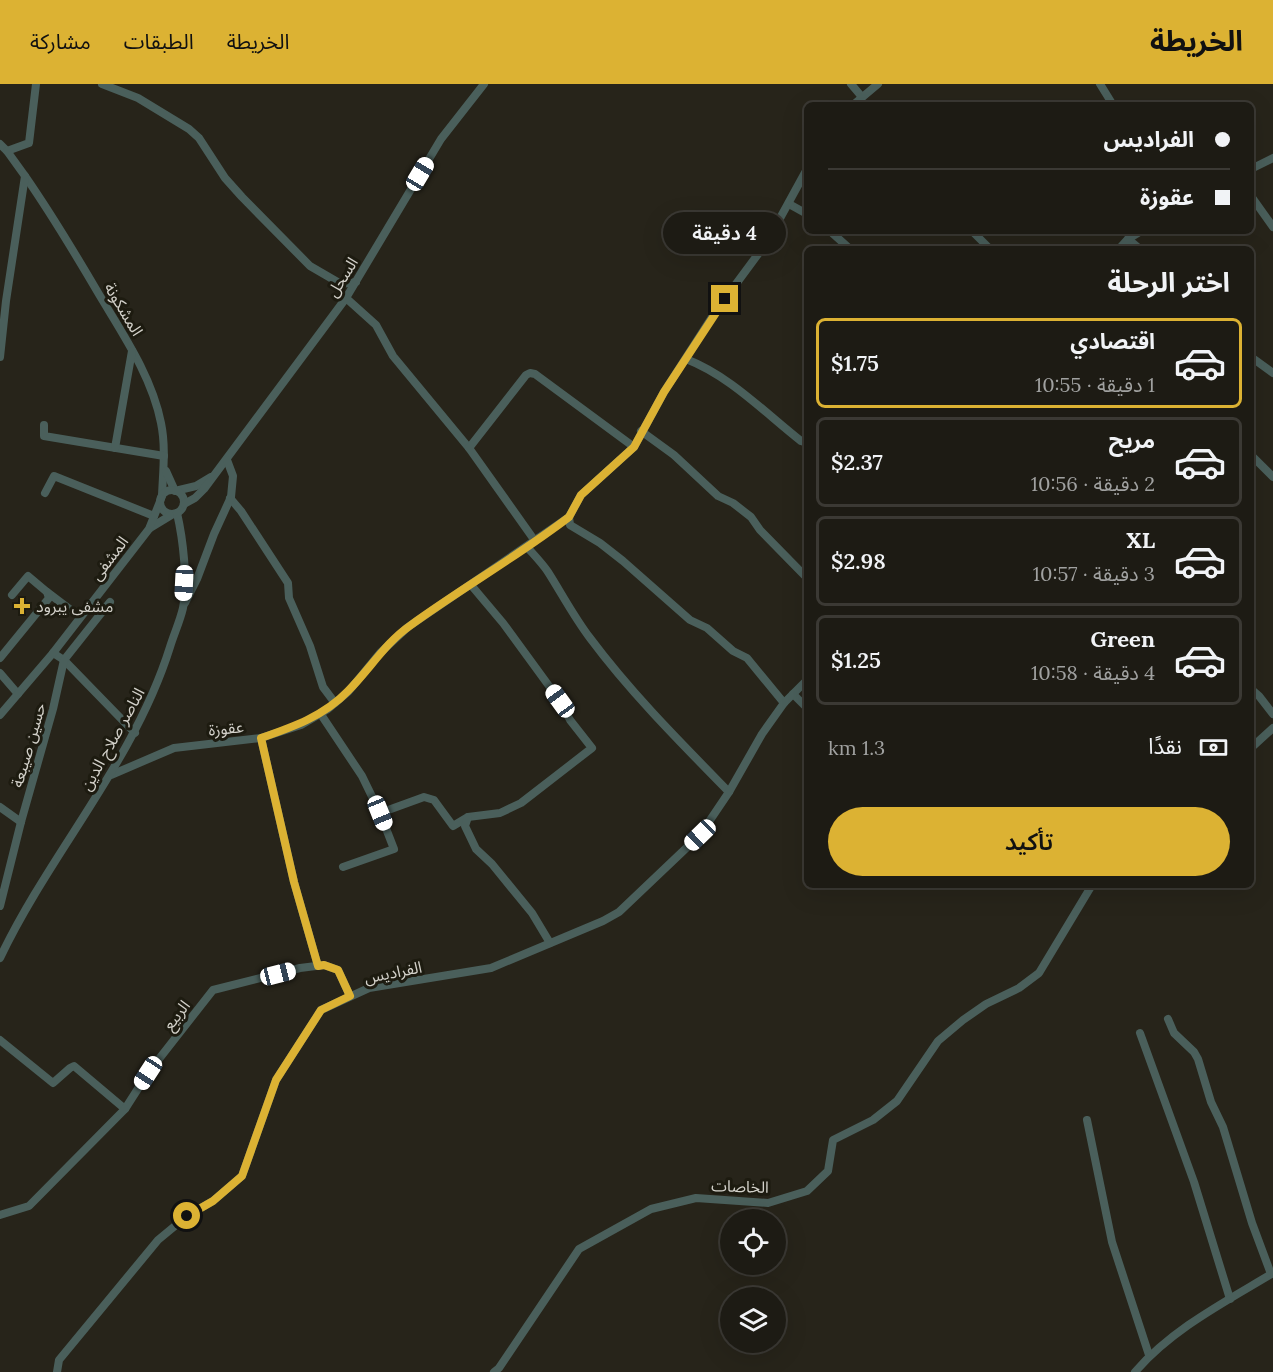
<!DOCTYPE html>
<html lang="ar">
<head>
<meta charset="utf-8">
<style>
  :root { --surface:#1d1b14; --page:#2a2822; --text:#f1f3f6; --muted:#a0a1a0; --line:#3b3934; --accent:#dcb233 }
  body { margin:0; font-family:Lora,"Noto Sans Arabic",serif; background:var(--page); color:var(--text); direction:rtl; height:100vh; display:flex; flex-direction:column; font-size:22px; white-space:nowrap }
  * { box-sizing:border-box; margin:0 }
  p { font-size:20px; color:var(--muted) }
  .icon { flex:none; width:33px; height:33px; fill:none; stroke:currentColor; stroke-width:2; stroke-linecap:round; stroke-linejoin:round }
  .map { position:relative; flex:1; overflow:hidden; direction:ltr }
  .drawer { position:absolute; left:804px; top:162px; width:450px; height:642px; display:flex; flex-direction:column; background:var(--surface); border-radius:9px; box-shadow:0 6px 24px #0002,0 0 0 2px var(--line); direction:rtl }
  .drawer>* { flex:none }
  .hud { position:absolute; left:804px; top:18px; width:450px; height:132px; border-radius:9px; box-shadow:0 6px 24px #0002,0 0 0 2px var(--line); direction:rtl; display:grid; align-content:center; height:132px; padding:0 24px; background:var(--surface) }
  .controls { position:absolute; left:720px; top:1125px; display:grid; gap:12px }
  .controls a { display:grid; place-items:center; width:66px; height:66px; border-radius:50%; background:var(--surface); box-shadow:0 6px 24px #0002,0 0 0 2px var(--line); font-size:30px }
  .end { position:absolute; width:27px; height:27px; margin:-14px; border:8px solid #dcb233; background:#111; box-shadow:0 0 0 3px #111 }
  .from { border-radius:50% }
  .bubble { position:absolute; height:42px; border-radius:21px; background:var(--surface); box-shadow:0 6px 24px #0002,0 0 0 2px var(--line); font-size:20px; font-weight:600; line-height:42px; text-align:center; direction:rtl }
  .car { position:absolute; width:18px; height:36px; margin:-18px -9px; border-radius:8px; box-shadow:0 0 4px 2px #0007; background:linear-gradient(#fff 24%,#345 0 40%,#fff 0 76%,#345 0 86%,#fff 0) }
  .hud b { display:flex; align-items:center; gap:21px; height:57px; font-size:22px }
  .hud b+b { border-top:2px solid var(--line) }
  .hud i { width:15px; height:15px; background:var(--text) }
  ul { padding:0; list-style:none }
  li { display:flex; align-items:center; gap:18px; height:90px; margin:0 12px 9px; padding:0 12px; border:3px solid var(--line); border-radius:9px }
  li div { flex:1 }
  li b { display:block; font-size:22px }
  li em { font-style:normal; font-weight:600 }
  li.on { border-color:var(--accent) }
  li>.icon { width:54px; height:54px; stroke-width:1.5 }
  h2 { padding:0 24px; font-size:27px; line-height:72px }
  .pay { display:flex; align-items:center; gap:15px; height:66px; padding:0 24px; font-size:22px }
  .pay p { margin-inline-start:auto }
  .primary-button { display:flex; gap:12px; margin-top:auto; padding:12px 24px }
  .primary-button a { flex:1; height:69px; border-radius:36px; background:var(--accent); color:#111; font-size:24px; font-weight:600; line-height:69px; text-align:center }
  header { display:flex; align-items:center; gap:36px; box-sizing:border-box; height:84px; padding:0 30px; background:var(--accent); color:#111 }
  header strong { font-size:28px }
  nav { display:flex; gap:33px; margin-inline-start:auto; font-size:21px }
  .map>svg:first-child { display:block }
</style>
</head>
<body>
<header>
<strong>الخريطة</strong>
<nav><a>الخريطة</a><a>الطبقات</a><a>مشاركة</a></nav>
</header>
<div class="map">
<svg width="1273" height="1288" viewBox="0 0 1273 1288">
  <rect width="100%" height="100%" fill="#27241a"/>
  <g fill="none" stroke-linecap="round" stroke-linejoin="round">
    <!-- minor -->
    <g stroke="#4a5f5b" stroke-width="8">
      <path d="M102,0L138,14L189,45L199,54L225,94L242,113L310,182L341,200L356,198"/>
      <path d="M851,0L862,13"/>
      <path d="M1100,0L1113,21"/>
      <path d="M853,21L878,0"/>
      <path d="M0,60L7,67"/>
      <path d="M1251,85L1273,74"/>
      <path d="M25,92C52,131 76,171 100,212C124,252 152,293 161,339C166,363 163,387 162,412"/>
      <path d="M1251,112L1273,143"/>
      <path d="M789,120L807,130"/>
      <path d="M830,147L850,165"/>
      <path d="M972,147L990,165"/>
      <path d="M1128,155L1140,165"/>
      <path d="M1119,165L1128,155L1141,147"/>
      <path d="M346,214L376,241L393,272L469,364"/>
      <path d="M0,273L6,217L25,92L7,67L29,59L36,0"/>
      <path d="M1251,273L1273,289"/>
      <path d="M686,275C730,292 764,328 801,357L807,359"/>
      <path d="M44,341V352L164,372"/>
      <path d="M641,347L674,371L718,412L733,419L751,433L760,446L807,494"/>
      <path d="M115,364L132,267"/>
      <path d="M1251,371L1273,393"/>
      <path d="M166,387L175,407L196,402L211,393"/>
      <circle cx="172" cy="418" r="12"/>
      <path d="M45,409L54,392L154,432"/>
      <path d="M230,414L241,427L288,499L289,514L310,562L323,603L335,619"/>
      <path d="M184,420L195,414L204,405L346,214L441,55L484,0"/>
      <path d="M569,433L570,441L600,459L623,477L690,536L707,544L733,567L747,574L784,619"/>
      <path d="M150,444L173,430"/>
      <path d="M535,457L469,364L526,291L530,289L535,290L634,363"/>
      <path d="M527,463C534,471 542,479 548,488C562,510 574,533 590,554C631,609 681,659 729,708"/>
      <path d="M47,508L80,533"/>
      <path d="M185,519L197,495L214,450L231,413L233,392L227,376"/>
      <path d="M53,569L64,576L135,649"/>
      <path d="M0,574L49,514L47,508L28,492L12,511"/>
      <path d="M0,589L18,610"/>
      <path d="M1251,605L1259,612L1273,630"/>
      <path d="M793,610L807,624"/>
      <path d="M320,629L362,692L380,729L424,713L434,716L453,742L468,733L500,729L521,719L592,664L570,636L560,617L503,539L471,501"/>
      <path d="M0,631L53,569L149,445L161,415"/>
      <path d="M261,654L294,798L318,882"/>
      <path d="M1251,664L1273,644"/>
      <path d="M111,691L174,664L261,654L301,641L328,625L348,608L380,569L408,543L569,433L581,411L634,363L664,308L716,227L767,158L807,85"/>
      <path d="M0,723L21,738"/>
      <path d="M468,733L465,742L476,765L492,780L532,829L550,859"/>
      <path d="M343,783L394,765L380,729"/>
      <path d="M0,822L21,738L53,625L64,576L110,518"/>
      <path d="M0,874C51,767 134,678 170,563C174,550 180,537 183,524C188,497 183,455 177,429"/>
      <path d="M1168,935L1174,949L1194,968L1198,975L1211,1018L1223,1043L1252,1139L1271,1190"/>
      <path d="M1140,949L1194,1098L1230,1215"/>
      <path d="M0,956L53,999L70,984L74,982L125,1025"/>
      <path d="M1087,1036L1112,1158L1149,1271"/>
      <path d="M0,1131L29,1122L125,1025L148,989L213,906L300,884L324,881L338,886L350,912"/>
      <path d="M57,1288L59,1276L158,1156L187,1132L213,1117L242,1092L276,996L321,926L369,904L491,884L603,837L619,828L700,751L729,708L762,650L784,619L807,596"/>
      <path d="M494,1288L499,1284L579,1165L651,1125L696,1114L768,1119L807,1107L828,1087L833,1056L873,1036L897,1017L938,957L963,936L986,920L1019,904L1039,889L1092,801"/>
      <path d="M1135,1288C1172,1245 1225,1218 1273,1189"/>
    </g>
  </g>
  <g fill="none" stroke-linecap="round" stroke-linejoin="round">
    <!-- route -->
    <path stroke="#dcb233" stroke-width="8" d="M187,1132L213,1117L242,1092L276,996L321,926L350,912L338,886L324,881L318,882L294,798L261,654C293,643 324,632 348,607C370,585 385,559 411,541C462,504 518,472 569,433L581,411L634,363L664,308L725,215"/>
  </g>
  <!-- markers -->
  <path fill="#dcb233" stroke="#1d1b10" stroke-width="2" d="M19 513h6v6h6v6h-6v6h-6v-6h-6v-6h6z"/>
  <g text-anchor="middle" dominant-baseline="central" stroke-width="6" stroke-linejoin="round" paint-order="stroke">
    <!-- street labels -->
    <g font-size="16" fill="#d3d1ca" stroke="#1d1b10">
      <text transform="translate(342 193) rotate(-58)">السحل</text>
      <text transform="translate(124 225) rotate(59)">المشكونة</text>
      <text transform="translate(109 474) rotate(-53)">المشفى</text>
      <text transform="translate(226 644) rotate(-6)">عقوزة</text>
      <text transform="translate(112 655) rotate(-61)">الناصر صلاح الدين</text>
      <text transform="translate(28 661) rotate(-74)">حسين صيبعة</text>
      <text transform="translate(393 888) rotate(-11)">الفراديس</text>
      <text transform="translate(176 931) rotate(-52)">الربيع</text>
      <text transform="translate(740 1102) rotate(2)">الخاصات</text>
    </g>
    <!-- poi labels -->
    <g font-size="16" fill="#d3d1ca" stroke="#1d1b10" text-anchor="start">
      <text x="36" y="522">مشفى يبرود</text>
    </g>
  </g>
</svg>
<div class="controls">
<a><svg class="icon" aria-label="locate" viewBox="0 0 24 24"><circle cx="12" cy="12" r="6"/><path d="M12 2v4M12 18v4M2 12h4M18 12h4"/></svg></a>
<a><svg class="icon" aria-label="layers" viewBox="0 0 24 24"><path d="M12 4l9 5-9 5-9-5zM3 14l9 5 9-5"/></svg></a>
</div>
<i class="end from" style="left:187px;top:1132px"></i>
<i class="end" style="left:725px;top:215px"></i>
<div class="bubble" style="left:663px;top:128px;width:123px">4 دقيقة</div>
<i class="car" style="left:420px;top:90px;rotate:31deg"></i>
<i class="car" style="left:184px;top:499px;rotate:183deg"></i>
<i class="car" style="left:560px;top:617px;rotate:324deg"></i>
<i class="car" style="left:380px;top:729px;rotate:158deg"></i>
<i class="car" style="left:700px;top:751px;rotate:226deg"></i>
<i class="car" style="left:278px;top:890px;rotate:76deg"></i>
<i class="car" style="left:148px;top:989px;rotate:213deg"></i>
<div class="hud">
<b><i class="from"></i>الفراديس</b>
<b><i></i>عقوزة</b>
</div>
<section class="drawer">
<h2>اختر الرحلة</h2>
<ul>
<li class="on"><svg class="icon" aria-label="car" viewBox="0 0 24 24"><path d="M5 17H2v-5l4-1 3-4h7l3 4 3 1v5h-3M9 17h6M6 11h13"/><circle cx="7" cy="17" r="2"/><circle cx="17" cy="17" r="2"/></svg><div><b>اقتصادي</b><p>1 دقيقة · 10:55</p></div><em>$1.75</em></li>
<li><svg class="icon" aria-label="car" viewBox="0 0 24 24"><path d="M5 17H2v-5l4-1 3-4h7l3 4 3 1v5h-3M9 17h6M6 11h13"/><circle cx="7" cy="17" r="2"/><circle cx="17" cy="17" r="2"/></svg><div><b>مريح</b><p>2 دقيقة · 10:56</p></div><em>$2.37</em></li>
<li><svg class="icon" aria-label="car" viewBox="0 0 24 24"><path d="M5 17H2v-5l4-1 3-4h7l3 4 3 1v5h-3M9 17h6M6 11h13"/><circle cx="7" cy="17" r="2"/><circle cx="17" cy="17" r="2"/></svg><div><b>XL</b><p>3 دقيقة · 10:57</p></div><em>$2.98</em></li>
<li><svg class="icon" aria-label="car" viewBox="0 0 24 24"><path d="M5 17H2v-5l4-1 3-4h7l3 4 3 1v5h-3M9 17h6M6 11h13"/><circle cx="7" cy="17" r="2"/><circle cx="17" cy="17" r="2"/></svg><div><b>Green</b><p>4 دقيقة · 10:58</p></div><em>$1.25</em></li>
</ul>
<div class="pay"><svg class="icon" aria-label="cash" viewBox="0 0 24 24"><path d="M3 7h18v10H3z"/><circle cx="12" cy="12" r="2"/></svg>نقدًا<p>1.3 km</p></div>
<div class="primary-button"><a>تأكيد</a></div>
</section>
</div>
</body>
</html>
